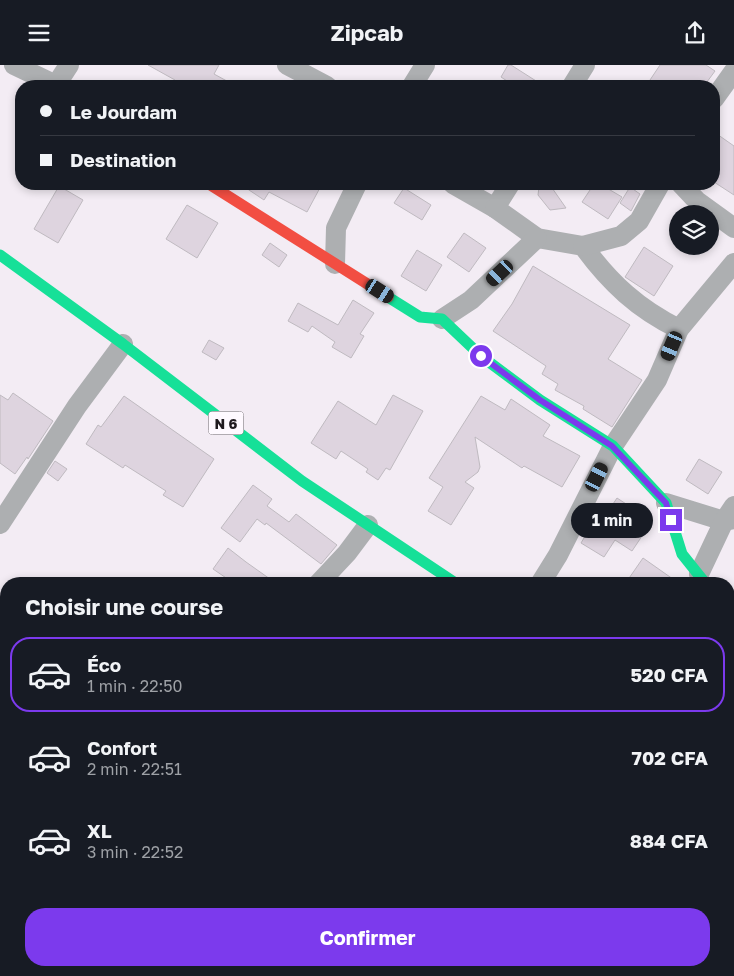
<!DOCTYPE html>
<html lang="fr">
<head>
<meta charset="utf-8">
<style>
  :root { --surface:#171b24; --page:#20242c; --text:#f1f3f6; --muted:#9ea1a6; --line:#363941; --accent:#7c3aed }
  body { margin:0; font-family:"Golos Text",sans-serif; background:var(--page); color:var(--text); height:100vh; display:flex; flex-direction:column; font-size:19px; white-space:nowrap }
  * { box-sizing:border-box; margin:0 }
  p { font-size:16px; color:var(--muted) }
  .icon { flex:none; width:28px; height:28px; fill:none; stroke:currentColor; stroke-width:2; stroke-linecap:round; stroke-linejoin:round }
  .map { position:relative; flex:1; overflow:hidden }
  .sheet { position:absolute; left:0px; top:512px; width:735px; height:399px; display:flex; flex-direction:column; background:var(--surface); border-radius:20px 20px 0 0; box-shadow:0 2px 8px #0003 }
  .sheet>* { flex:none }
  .banner { position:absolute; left:15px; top:15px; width:705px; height:110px; border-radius:20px; box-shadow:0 2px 8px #0003; display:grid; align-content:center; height:110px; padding:0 25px; background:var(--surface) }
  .buttons { position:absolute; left:669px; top:140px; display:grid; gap:10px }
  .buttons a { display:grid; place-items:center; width:50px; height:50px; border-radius:50%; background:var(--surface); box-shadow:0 2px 8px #0003; font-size:25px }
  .end { position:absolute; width:22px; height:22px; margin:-11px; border:6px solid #7c3aed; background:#fff; box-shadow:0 0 0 2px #fff }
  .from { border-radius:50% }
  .bubble { position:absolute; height:35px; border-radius:18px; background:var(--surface); box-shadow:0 2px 8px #0003; font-size:16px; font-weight:700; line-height:35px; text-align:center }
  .car { position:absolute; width:15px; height:30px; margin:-15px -8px; border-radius:6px; box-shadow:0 0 4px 1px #0007; background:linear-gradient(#222 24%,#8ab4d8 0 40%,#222 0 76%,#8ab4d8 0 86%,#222 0) }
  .banner b { display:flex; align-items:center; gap:18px; height:48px; font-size:19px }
  .banner b+b { border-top:1px solid var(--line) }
  .banner i { width:12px; height:12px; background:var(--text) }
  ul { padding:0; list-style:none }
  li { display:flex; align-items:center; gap:15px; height:75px; margin:0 10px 8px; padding:0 15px; border:2px solid transparent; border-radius:20px }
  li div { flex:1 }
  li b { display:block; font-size:19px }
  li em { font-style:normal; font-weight:700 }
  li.current { border-color:var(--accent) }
  li>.icon { width:45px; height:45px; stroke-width:1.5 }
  h2 { padding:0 25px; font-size:22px; line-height:60px }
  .cta { display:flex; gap:10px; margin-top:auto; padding:10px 25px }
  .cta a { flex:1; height:58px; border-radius:20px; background:var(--accent); color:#fff; font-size:20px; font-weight:700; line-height:58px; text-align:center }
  header { display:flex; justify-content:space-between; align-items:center; height:65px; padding:0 25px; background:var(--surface); font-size:22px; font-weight:700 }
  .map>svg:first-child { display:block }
</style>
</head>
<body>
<header><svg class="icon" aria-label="menu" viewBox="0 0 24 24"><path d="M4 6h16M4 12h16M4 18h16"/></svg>Zipcab<svg class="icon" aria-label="share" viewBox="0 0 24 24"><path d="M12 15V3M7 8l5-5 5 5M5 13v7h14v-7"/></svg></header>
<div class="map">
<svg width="734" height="911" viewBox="0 0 734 911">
  <rect width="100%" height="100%" fill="#f3ecf4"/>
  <!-- building -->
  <g fill="#ded4df" stroke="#bfbac0">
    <path d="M148,0H219L214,9L236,21H172L175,15Z"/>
    <path d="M508,0H511L544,21H503L507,16L501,12Z"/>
    <path d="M660,0H706L715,6L704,21H646Z"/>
    <path d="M714,67L734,81V130L714,117Z"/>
    <path d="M240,119H322L307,147L269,127L264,135Z"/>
    <path d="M542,119L550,120L566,143L550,145L538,130L539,122Z"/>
    <path d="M594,119H600L622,132L608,154L582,137Z"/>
    <path d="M59,121L83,135L58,178L34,164Z"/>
    <path d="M630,122L640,129L631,146L620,138Z"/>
    <path d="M404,123L431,140L422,155L394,138Z"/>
    <path d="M187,140L218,158L197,193L166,174Z"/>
    <path d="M464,168L486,183L469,207L447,192Z"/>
    <path d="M270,178L287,190L279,202L262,190Z"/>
    <path d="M644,182L673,201L654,231L625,212Z"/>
    <path d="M417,185L442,200L426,226L401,211Z"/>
    <path d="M533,201L630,260L608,294L642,315L612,362L583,344L584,341L555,325L558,319L542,309L546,301L493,266L512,239Z"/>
    <path d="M353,235L374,248L360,269L364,271L351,293L332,282L335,277L312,261L308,267L288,256L298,238L338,260Z"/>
    <path d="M209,275L224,283L216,295L202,287Z"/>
    <path d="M13,328L53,356L28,394L27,392L15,409L0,398V330L8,335Z"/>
    <path d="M393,330L423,346L390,405L386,403L378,415L366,407L368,404L341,386L336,394L311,378L338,336L376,360Z"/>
    <path d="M124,331L214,394L183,442L163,430L166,426L125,400L123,403L86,379L98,360L101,362Z"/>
    <path d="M481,331L505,345L511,334L550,360L543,371L580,391L562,422L524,401L522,403L475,372L480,402L478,407L465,417L474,423L451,460L428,446L443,422L429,413Z"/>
    <path d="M699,394L722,407L708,429L686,415Z"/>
    <path d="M55,396L67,404L58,416L47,408Z"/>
    <path d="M253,420L272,434L267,441L289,457L296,449L337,480L321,499L266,458L265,460L257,454L240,477L221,463Z"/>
    <path d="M617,433L652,456L632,486L615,475L604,492L581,478L590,463L595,466Z"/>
    <path d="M228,483L246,497L277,519H235L213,504Z"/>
    <path d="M643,493L680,519H625Z"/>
  </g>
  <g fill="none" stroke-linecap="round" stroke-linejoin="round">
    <!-- street -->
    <g stroke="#adafb1" stroke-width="20">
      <path d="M14,0L56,20L69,0"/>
      <path d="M287,0L327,21"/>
      <path d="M412,21L425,0"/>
      <path d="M572,21L585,0"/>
      <path d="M714,34L734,6"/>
      <path d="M453,119L495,143L510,119"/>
      <path d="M681,119L697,136L734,163"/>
      <path d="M495,143L537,173L583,181C610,218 638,244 679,264"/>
      <path d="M583,181L621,171L639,156L660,119"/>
      <path d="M335,199L336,163L357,119"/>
      <path d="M442,254L471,235L537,173"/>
      <path d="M666,438L724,456L734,454"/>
      <path d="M0,459L77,341L123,279"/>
      <path d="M699,509L724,456L734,441"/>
      <path d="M318,519L347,488L368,460"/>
      <path d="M540,519L558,490L613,381L657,315L679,264L734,198"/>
      <path d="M729,619L734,628"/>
      <path d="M430,905L434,911"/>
      <path d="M48,911L51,905"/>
      <path d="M453,911L454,905"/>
    </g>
    <!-- fast -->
    <g stroke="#16e098" stroke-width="11">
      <path d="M0,190L123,279L302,416L457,519"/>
      <path d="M388,232L420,252L442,254L481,291L540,335L613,381L666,438L682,489L706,519"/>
      <path d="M729,725L734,729"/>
    </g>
    <!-- jam -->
    <path stroke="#f24e42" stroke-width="11" d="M209,119L388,232"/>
  </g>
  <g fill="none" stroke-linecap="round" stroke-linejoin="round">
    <!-- route -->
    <path stroke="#7c3aed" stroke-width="6" d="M481,291L540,335L612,381L666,438L671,455"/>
  </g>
  <g text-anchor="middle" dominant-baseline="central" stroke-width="4" stroke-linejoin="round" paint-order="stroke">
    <!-- shield labels -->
    <rect fill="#fef9ff" stroke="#625d62" stroke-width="1" x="208.5" y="346.5" width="35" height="23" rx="4"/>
    <g font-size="14" font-weight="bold" fill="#1f1a1f">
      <text x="226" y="358">N 6</text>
    </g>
  </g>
</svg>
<div class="buttons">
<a><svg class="icon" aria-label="layers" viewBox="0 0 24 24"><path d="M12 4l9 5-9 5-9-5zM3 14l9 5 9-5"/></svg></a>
</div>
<i class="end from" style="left:481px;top:291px"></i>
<i class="end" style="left:671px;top:455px"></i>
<div class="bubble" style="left:571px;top:438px;width:82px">1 min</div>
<i class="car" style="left:500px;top:208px;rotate:227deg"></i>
<i class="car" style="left:380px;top:226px;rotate:122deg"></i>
<i class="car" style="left:672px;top:281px;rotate:203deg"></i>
<i class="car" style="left:597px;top:412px;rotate:27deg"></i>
<div class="banner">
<b><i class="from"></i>Le Jourdam</b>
<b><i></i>Destination</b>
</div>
<section class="sheet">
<h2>Choisir une course</h2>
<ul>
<li class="current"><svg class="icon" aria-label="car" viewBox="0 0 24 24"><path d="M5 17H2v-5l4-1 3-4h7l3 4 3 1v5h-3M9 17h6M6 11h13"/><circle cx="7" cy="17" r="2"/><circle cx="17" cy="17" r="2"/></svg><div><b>Éco</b><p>1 min · 22:50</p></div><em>520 CFA</em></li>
<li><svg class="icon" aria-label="car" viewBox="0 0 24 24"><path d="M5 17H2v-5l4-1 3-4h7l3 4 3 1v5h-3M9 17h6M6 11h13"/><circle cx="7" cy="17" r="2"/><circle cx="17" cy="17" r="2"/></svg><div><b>Confort</b><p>2 min · 22:51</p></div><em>702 CFA</em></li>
<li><svg class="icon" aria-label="car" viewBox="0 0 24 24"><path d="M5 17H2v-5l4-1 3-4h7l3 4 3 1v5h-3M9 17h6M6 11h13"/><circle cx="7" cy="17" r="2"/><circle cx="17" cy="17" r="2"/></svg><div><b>XL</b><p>3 min · 22:52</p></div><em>884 CFA</em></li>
</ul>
<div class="cta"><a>Confirmer</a></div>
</section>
</div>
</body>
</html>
